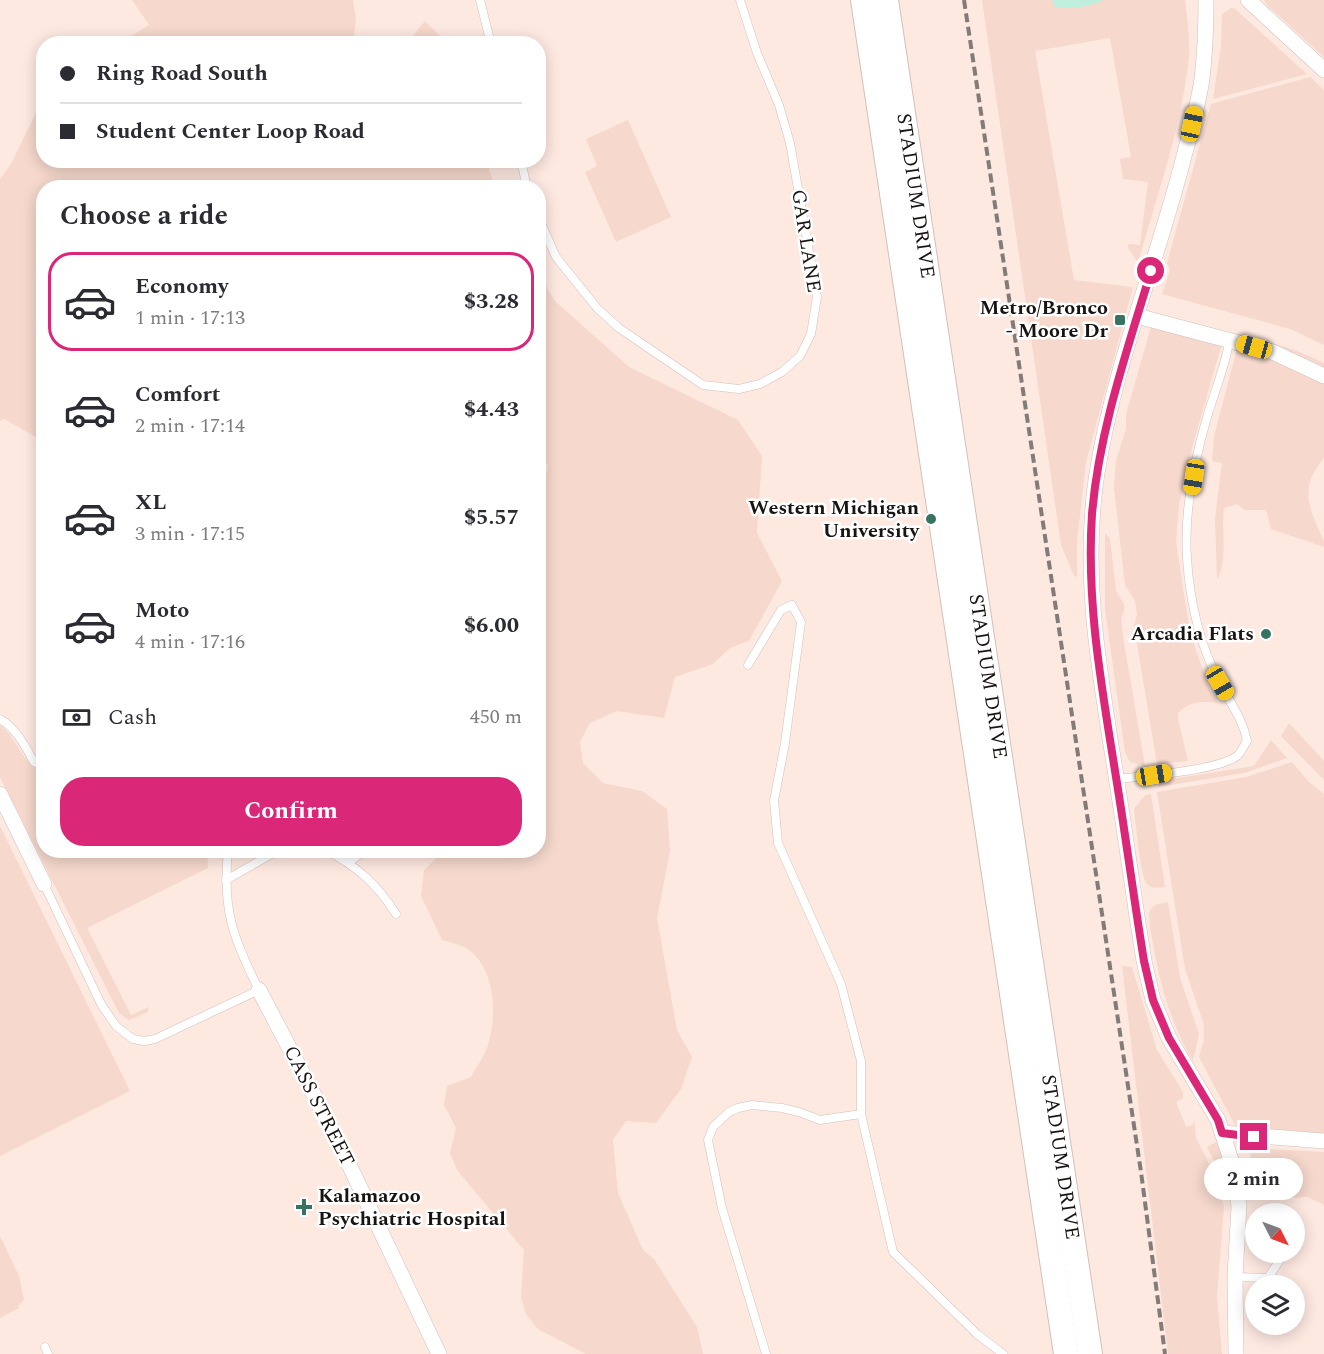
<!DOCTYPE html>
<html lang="en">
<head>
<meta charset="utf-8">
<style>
  :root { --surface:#fff; --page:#f2f2f3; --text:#2b2b33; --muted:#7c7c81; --line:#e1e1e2; --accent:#db2777 }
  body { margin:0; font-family:Spectral,serif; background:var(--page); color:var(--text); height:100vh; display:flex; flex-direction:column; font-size:22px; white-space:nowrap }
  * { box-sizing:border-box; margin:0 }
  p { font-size:20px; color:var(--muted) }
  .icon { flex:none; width:33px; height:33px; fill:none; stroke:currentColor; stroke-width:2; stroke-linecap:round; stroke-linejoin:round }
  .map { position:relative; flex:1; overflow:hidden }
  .details { position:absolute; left:36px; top:180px; width:510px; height:678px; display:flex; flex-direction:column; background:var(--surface); border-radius:24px; box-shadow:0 3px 15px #0003 }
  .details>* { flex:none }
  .guide { position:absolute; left:36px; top:36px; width:510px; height:132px; border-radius:24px; box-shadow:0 3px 15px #0003; display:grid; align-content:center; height:132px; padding:0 24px; background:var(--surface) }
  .needle { width:39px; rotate:132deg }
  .tools { position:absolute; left:1245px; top:1203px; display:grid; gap:12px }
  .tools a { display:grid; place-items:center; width:60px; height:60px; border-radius:50%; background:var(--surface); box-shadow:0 3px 15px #0003; font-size:30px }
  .end { position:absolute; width:27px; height:27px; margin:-14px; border:8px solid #db2777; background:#fff; box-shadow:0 0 0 3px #fff }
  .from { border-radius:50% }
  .bubble { position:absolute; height:42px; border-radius:21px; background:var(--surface); box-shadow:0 3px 15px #0003; font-size:20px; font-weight:700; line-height:42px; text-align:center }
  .car { position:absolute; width:18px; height:36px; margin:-18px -9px; border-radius:8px; box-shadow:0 0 4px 2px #0007; background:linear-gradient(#f5c518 24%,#345 0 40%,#f5c518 0 76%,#345 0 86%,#f5c518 0) }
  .guide b { display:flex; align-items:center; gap:21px; height:57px; font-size:22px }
  .guide b+b { border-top:2px solid var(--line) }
  .guide i { width:15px; height:15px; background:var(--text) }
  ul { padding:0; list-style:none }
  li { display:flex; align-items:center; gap:18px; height:99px; margin:0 12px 9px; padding:0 12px; border:3px solid transparent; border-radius:24px }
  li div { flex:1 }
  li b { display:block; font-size:22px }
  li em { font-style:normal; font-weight:700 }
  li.active { border-color:var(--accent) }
  li>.icon { width:54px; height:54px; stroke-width:1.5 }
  h2 { padding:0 24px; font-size:27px; line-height:72px }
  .pay { display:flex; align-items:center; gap:15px; height:66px; padding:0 24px; font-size:22px }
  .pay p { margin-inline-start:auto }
  .button { display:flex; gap:12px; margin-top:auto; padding:12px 24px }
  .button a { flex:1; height:69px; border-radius:24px; background:var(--accent); color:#fff; font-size:24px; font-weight:700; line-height:69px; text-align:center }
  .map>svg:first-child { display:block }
</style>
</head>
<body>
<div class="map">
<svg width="1324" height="1354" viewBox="0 0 1324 1354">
  <rect width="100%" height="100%" fill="#fdfaf8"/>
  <!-- built -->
  <path fill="#fee9e1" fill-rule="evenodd" d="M0,0H1324V1354H0ZM44,44H538V160H44ZM44,188H538V850H44ZM1256,1214H1294V1252H1256ZM1256,1286H1294V1324H1256Z"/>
  <!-- green -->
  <g fill="#f6d8cc">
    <path d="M132,0H353L356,19L353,43H120L149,25Z"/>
    <path d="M982,0H1185C1187,18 1190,37 1189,56C1182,126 1157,195 1138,263L1127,246L1130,244L1140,245L1148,182L1123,179L1120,159L1131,157L1110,38L1035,51L1074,280L1133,287L1086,462L1077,542V577L1074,576L1061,545Z"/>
    <path d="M1264,0H1324V57L1268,6Z"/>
    <path d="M1231,8H1234L1307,74L1213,99L1221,46L1222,14Z"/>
    <path d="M425,21L447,43H407Z"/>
    <path d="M1310,77L1324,90V345L1290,329L1162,294L1170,270L1167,263L1211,104Z"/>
    <path d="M43,98L44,160L486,161L495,187L44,188L43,441L4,419L0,421V179L11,164Z"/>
    <path d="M628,120L671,217L616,242L585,172L597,166L586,139Z"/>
    <path d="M539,274L555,301L629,367L738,420L762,456L757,533L782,581L749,641L730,648L713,664L675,677L664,718L617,711L590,723L580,742L583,763L603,783L642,791L667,809L670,851L657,918L677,1030L692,1057L681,1089L656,1123L626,1121L613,1140L618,1193L643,1250L654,1259L697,1327L703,1354H586L538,1329L526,1314L521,1298L524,1250L457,1170L450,1153L456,1128L444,1105L447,1086L471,1077C476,1068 483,1058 487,1048C498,1018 496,964 464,947C458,944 449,942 442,940L421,896L424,870L444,851L538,850V506L548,466L539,454Z"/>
    <path d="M1155,313L1225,333L1192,448L1179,505L1176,542L1190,633L1210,691L1218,703C1201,701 1190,701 1178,713V719L1188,761L1157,764L1134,626L1137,615L1135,601L1125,585L1114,488L1116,460L1126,429V414Z"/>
    <path d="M1245,337C1272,342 1299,350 1324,363V458C1298,489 1309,508 1324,541V547L1271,529L1266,510H1245L1237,504L1224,508C1221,530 1228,562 1217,580L1215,518L1222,463L1212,461L1214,436L1238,345Z"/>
    <path d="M1105,533L1110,539L1116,591L1124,604V612L1121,617L1123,637L1145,766L1130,762L1125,752L1105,609Z"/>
    <path d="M1289,723L1324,761V780L1281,736Z"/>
    <path d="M0,725C18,739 21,763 43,772L44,850L207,851L208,868L87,928L131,1015L149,1007L148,1012L129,1020L119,1013L0,777Z"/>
    <path d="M1271,740L1287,758L1244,773L1158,787L1159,781L1254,766Z"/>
    <path d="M1292,762L1308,781L1324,794V1135L1236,1127L1199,1057L1204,1040V1025L1185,969L1157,792L1246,777Z"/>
    <path d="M1151,794L1165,887C1159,888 1152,889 1147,884C1140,876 1136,823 1134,809L1145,795Z"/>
    <path d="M0,826L130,1091L0,1156Z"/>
    <path d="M1168,902L1180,978L1199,1034L1193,1061C1171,1024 1160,985 1153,943C1151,932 1148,921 1150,910L1155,905Z"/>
    <path d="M1122,966L1132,967L1157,1050L1183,1092V1098L1176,1102L1186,1127L1193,1125L1194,1120L1196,1138L1217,1179L1224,1207L1217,1296L1222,1354H1168Z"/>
    <path d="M1218,1141L1226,1167L1230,1201L1225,1182L1207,1147Z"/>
    <path d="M1249,1148L1324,1152V1205L1307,1197L1260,1199Z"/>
    <path d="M0,1236L19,1276L24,1300L18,1306L19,1308L0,1318Z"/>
  </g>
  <!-- water -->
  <path fill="#c0eedd" d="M1052,0H1103C1092,7 1067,10 1055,7Z"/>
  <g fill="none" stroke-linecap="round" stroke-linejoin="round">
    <defs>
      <g id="lane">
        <path d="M480,0L491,44"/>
        <path d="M521,160L527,188"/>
        <path d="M538,216L556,257L597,308L619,328L703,385L739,389L760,384L782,372L800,356L811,334L817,297L790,143L779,105L757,53L740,0"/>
        <path d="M748,665L781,610L792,605L801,622L785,743L774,801L778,843L841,984L861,1061V1114L820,1120L799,1112L782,1108L752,1105L738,1108L729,1112L713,1127L708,1140L722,1208L766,1354"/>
        <path d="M0,719C16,728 25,746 34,762L44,766"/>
        <path d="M1116,779C1144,776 1216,771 1237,756C1241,753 1244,745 1247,741C1243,719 1230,703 1220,683C1200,646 1190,602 1187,559C1184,512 1194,460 1208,414C1213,396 1229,356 1229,339"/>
        <path d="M325,850C357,866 377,884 396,914"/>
        <path d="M349,862L366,850"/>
        <path d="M226,880L275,852L280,850"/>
        <path d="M44,884L101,1004L116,1026L133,1039L144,1041L155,1039L259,990C233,938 222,910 228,850"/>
        <path d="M861,1114L893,1252L977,1334L1003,1354"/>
        <path d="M1235,1277L1268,1278L1285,1252"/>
        <path d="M45,1347L48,1354"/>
      </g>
      <g id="street">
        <path d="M1206,0C1206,26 1205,53 1202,79C1198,106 1190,133 1183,160C1156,265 1114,366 1097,473C1081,576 1100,675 1116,776C1126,838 1134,900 1144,961L1153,1000L1169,1038L1218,1120L1231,1160L1239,1206L1235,1277L1236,1354"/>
        <path d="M1248,0L1324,70"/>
        <path d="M1137,316L1273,352L1324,376"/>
        <path d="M0,794L44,884"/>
        <path d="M259,990L335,1135L439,1354"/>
        <path d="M1222,1133L1324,1141"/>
      </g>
      <g id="primary">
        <path d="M863,0L1066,1354"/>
        <path id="s1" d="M886,0L1090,1354"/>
      </g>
    </defs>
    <!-- lane casing -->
    <use href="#lane" stroke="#d2c0ba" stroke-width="9"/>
    <!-- street casing -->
    <use href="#street" stroke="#d2c0ba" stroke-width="16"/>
    <!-- primary casing -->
    <use href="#primary" stroke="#d2c0ba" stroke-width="26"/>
    <!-- lane -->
    <use href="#lane" stroke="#fff" stroke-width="8"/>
    <!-- street -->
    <use href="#street" stroke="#fff" stroke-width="15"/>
    <!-- primary -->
    <use href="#primary" stroke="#fff" stroke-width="24"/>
    <!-- rail -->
    <path stroke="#817c7a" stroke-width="4" stroke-dasharray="9 4.5" stroke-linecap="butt" d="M964,0L1141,1172L1165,1354"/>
  </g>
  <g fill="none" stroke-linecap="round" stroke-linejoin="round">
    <!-- route -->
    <path stroke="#db2777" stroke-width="8" d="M1151,271C1127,351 1099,431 1092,514C1086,603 1102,689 1116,777C1126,838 1134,900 1144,961L1153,1000L1169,1038L1218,1120L1222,1133L1254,1137"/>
  </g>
  <!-- markers -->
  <g fill="#367461" stroke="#fff" stroke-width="2">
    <rect x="1114" y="314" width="12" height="12" rx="3"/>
    <circle cx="931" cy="519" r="6"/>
    <circle cx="1266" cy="634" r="6"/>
    <path d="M301 1198h6v6h6v6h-6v6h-6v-6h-6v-6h6z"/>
  </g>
  <g text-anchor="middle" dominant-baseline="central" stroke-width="5" stroke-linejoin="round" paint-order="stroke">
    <!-- street labels -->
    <g font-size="20" fill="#191311" stroke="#fff">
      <text stroke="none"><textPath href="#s1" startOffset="198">STADIUM DRIVE</textPath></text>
      <text transform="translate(806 241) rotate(81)">GAR LANE</text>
      <text stroke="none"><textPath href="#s1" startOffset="684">STADIUM DRIVE</textPath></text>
      <text transform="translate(319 1106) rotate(63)">CASS STREET</text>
      <text stroke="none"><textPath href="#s1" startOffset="1170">STADIUM DRIVE</textPath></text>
    </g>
    <!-- poi labels -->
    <g font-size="20" font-weight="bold" fill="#191311" stroke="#fff" text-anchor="end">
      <text x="1108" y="308">Metro/Bronco<tspan x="1108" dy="23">- Moore Dr</tspan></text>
      <text x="919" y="508">Western Michigan<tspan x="919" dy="23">University</tspan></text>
      <text x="1254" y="634">Arcadia Flats</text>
      <text x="318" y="1196" text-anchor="start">Kalamazoo<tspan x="318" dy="23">Psychiatric Hospital</tspan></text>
    </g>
  </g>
</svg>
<div class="tools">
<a><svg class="needle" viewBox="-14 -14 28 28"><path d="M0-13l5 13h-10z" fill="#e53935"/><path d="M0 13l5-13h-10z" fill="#7c7c81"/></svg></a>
<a><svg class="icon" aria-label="layers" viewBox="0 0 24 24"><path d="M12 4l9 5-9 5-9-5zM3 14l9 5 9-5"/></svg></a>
</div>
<i class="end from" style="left:1151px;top:271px"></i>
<i class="end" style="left:1254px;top:1137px"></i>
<div class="bubble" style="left:1204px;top:1158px;width:99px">2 min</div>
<i class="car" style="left:1192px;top:124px;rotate:12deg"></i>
<i class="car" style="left:1254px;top:347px;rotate:286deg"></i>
<i class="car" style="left:1194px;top:477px;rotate:189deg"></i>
<i class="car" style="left:1220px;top:683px;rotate:150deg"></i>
<i class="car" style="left:1154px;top:775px;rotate:80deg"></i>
<div class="guide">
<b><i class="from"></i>Ring Road South</b>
<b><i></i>Student Center Loop Road</b>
</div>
<section class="details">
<h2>Choose a ride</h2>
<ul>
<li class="active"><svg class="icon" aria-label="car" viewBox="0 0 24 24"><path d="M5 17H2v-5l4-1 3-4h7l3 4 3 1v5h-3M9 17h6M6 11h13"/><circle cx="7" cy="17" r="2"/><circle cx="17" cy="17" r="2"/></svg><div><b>Economy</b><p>1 min · 17:13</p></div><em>$3.28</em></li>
<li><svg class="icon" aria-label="car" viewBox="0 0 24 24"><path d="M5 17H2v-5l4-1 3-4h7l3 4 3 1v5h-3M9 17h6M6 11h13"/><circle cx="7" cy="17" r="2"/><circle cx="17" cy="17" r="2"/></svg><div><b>Comfort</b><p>2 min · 17:14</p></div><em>$4.43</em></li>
<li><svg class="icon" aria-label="car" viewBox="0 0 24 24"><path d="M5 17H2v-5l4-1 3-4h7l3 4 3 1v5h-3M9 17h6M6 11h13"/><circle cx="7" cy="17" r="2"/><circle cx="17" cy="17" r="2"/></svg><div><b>XL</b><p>3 min · 17:15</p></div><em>$5.57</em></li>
<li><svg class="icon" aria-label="car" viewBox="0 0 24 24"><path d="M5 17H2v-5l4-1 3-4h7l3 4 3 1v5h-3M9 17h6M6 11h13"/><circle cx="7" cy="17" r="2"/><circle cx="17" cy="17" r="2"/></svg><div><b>Moto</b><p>4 min · 17:16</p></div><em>$6.00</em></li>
</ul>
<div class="pay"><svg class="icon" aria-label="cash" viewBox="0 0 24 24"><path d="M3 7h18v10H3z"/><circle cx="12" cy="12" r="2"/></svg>Cash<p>450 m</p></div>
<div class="button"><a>Confirm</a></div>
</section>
</div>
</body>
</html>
